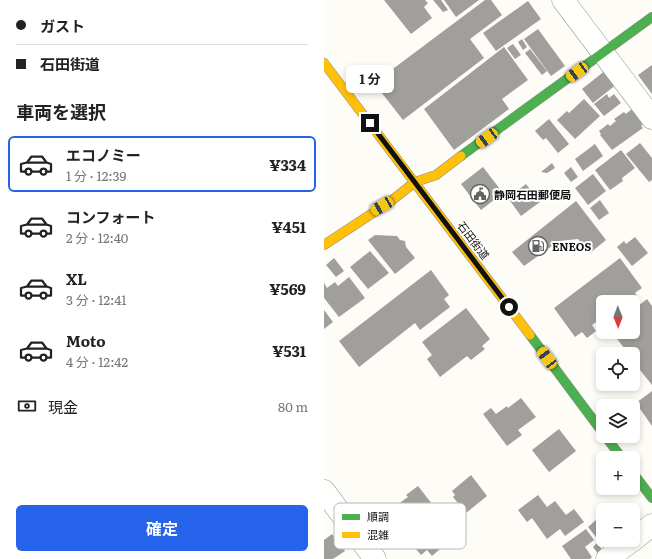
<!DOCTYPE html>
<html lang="ja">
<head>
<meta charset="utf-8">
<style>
  :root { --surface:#fff; --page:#f6f6f6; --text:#222; --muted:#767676; --line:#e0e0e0; --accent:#2563eb }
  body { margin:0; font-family:Literata,"Noto Sans JP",serif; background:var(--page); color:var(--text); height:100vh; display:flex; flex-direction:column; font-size:15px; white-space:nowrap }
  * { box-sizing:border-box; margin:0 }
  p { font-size:13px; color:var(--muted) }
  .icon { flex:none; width:22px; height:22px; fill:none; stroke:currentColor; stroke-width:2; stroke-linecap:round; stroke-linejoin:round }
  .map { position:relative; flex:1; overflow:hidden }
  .drawer { display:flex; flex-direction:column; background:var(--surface); width:324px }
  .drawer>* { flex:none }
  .banner { display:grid; align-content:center; height:88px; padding:0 16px; background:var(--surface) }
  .needle { width:26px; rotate:179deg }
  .controls { position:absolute; left:272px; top:295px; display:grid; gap:8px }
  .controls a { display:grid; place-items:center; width:44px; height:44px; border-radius:6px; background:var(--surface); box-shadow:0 2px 6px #0003; font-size:20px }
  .end { position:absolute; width:18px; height:18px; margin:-9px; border:5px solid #111; background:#fff; box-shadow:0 0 0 2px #fff }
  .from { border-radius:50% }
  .bubble { position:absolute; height:28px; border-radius:6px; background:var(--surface); box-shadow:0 2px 6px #0003; font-size:13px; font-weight:700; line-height:28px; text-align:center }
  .car { position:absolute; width:12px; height:24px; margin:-12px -6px; border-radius:5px; box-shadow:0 0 3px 1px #0007; background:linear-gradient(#f5c518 24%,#345 0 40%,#f5c518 0 76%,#345 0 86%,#f5c518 0) }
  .banner b { display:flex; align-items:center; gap:14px; height:38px; font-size:15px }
  .banner b+b { border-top:1px solid var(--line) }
  .banner i { width:10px; height:10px; background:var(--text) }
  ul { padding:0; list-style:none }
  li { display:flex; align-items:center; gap:12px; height:56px; margin:0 8px 6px; padding:0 8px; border:2px solid transparent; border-radius:6px }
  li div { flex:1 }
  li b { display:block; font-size:15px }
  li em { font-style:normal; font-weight:700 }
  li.current { border-color:var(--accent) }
  li>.icon { width:36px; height:36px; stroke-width:1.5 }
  h2 { padding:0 16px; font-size:18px; line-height:48px }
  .pay { display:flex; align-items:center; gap:10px; height:44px; padding:0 16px; font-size:15px }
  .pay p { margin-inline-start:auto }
  .action { display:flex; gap:8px; margin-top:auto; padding:8px 16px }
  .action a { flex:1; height:46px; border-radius:6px; background:var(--accent); color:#fff; font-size:16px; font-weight:700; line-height:46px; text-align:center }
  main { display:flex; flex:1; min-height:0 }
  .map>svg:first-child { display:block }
</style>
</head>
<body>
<main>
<section class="drawer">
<div class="banner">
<b><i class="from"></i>ガスト</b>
<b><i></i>石田街道</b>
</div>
<h2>車両を選択</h2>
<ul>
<li class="current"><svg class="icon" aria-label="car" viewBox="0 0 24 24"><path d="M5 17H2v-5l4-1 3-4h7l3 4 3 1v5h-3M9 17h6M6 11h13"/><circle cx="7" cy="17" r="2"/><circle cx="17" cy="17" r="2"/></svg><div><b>エコノミー</b><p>1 分 · 12:39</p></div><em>¥334</em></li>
<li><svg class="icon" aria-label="car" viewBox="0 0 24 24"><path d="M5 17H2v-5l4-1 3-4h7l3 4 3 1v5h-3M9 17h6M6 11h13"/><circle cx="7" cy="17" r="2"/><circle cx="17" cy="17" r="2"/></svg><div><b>コンフォート</b><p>2 分 · 12:40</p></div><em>¥451</em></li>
<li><svg class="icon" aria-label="car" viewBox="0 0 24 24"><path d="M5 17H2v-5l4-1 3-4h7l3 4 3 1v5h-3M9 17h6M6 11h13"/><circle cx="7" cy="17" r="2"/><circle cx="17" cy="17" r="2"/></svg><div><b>XL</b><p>3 分 · 12:41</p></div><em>¥569</em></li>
<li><svg class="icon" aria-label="car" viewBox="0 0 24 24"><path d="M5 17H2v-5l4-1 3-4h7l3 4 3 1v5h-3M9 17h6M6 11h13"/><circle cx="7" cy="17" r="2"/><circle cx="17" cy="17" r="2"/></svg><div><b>Moto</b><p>4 分 · 12:42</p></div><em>¥531</em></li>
</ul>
<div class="pay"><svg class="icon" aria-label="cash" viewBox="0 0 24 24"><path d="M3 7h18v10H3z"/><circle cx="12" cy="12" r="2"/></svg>現金<p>80 m</p></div>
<div class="action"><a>確定</a></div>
</section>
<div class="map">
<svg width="328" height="559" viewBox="0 0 328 559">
  <rect width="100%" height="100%" fill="#fdfcf7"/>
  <!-- building -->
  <g fill="#a19f9c">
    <path d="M60,0H101L104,3L100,7L108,18L87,34Z"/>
    <path d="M109,0H117L124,10L119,12Z"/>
    <path d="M120,0H155L132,17Z"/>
    <path d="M161,0H167L178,15L146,39L160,58L79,120L50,83Z"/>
    <path d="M204,1L217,19L172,51L159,33Z"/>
    <path d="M214,29L241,66L227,76L200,39Z"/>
    <path d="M198,39L203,47L199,50L194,42Z"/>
    <path d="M189,44L197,55L191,59L183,48Z"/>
    <path d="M180,47L204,80L178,99L185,109L130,150L100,109Z"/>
    <path d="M206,49L223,71L218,75L201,53Z"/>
    <path d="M328,65V94L314,75Z"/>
    <path d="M282,70L293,84L269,103L258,89Z"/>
    <path d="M283,94L285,98L290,94L297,103L280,116L270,104Z"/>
    <path d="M260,99L276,116L251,139L233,120L243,111L245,113Z"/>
    <path d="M309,108L320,123L317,126L319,128L288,150L276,135L277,134L275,131L284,124L286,126L292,121L290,119L300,112L302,114Z"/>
    <path d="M225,119L245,144L234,153L222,138L219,140L211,131Z"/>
    <path d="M316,143L328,158V180L325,182L302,154Z"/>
    <path d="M271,144L279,156L259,171L251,159Z"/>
    <path d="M297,150L311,168L298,178L299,181L286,190L271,170Z"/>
    <path d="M228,163L231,168L223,173L217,172Z"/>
    <path d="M159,167L179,193L157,210L137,184Z"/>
    <path d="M247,167L254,177L247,182L240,173Z"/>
    <path d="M269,174L282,191L264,205L251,188Z"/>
    <path d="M202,184L216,202L197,216L184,198Z"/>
    <path d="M276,200L285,213L275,220L266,208Z"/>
    <path d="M252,201L282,240L266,253L254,239L235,241L200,266L188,252Z"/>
    <path d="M51,235L73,236L76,240L81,241L82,247L91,258L71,274L44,240Z"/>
    <path d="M311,237L324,253L308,266L293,247L300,241L302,244Z"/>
    <path d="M46,251L65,273L44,289L26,267Z"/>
    <path d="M10,258L20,271L12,277L2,265Z"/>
    <path d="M296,258L318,288L311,293L315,300L309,304V302H302L301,300L299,302H279V317L268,325L272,331L263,338L258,332L251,337L230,308Z"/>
    <path d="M107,270L125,295L120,299L126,307L96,330L91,323L35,367L15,341Z"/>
    <path d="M25,277L41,298L15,317L0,298V283L3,288L11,282L14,286Z"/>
    <path d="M323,299L328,306V385L312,365L310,367L309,365V354H301L298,350L300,348L288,332H309V310Z"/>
    <path d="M142,308L166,339L158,346L161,349L147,360L143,356L116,377L103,359L108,355L98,342Z"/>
    <path d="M0,310L9,322L0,329Z"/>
    <path d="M328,391V426L312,403Z"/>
    <path d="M197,398L212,417L194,430L198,435L183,446L159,414L167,408L172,414L183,406L184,408Z"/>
    <path d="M235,429L252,451L225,472L208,450Z"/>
    <path d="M147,475L163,496L142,513L129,497L131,495L128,491Z"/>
    <path d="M94,486L112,509L76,535L60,514L84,497L82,495Z"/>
    <path d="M214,495L223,507L231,501L242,515L250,509L260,522L241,536L236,529L223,539L208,518L203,522L194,510Z"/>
    <path d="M57,517L72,538L52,552L46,543L53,537L44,526Z"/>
    <path d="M279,519V540H297L283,551L264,527L272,520L274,523Z"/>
    <path d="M97,525L116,549L108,556L103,550L97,555L82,537Z"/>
    <path d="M262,529L270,540L261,547L268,557L266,559H247L238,546Z"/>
    <path d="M8,534L21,551L9,559H0V540Z"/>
    <path d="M273,543L279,551L275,555L269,547Z"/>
  </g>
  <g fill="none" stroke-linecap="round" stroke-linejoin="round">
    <defs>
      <g id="street">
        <path d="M239,0L328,118"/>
        <path d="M0,491L51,559"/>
        <path d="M309,540L328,525"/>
        <path d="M283,559L309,540"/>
      </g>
      <g id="fast">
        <path d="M137,156L328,17"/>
        <path d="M206,335L279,433"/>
        <path d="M281,436L298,458"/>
        <path d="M309,473L328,498"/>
      </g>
      <g id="slow">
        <path d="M0,63L206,335"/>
        <path d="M0,245L67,201L91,182L112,175L137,156"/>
      </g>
    </defs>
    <!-- street casing -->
    <use href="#street" stroke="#979795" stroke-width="23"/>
    <!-- fast casing -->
    <use href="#fast" stroke="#8e8d8b" stroke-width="10"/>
    <!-- slow casing -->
    <use href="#slow" stroke="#8e8d8b" stroke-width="10"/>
    <!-- street -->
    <use href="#street" stroke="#fffffe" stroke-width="22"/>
    <!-- fast -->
    <use href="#fast" stroke="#4caf50" stroke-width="9"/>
    <!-- slow -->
    <use href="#slow" stroke="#ffc107" stroke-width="9"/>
  </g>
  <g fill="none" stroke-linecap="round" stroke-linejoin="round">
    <!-- route -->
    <path stroke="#111" stroke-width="5" d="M46,123L185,307"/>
  </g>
  <!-- icons -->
  <defs>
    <symbol id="civic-ring" viewBox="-11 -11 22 22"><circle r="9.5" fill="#fff" stroke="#646362" stroke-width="1.5"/><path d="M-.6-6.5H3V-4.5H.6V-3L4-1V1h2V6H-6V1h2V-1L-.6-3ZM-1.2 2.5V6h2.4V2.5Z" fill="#646362"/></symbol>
    <symbol id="fuel-ring" viewBox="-11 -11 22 22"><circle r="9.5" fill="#fff" stroke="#646362" stroke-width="1.5"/><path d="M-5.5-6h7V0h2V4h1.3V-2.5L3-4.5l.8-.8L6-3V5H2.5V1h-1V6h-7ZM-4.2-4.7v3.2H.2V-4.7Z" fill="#646362"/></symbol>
  </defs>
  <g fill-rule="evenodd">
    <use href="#civic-ring" x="145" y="183" width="22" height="22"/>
    <use href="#fuel-ring" x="203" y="235" width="22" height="22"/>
  </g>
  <g text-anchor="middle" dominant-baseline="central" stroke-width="4" stroke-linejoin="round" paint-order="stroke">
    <!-- poi labels -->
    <g font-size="11" font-weight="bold" fill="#111" stroke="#fff" text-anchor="start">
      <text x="170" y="194">静岡石田郵便局</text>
      <text x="228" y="246">ENEOS</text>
    </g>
    <!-- street labels -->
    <g font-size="11" fill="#111" stroke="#fff">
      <text transform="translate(150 240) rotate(53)">石田街道</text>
    </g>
  </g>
  <!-- legend -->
  <rect x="10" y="503" width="132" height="46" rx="6" fill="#fff" stroke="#b8b8b8" stroke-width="1"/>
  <rect x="18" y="514" width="18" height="6" fill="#4caf50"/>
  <rect x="18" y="532" width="18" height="6" fill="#ffc107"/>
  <g font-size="11" fill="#111">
    <text x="43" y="521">順調</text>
    <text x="43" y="539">混雑</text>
  </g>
</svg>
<div class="controls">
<a><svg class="needle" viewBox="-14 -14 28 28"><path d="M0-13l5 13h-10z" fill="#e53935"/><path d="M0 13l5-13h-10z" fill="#767676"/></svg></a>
<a><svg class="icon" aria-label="locate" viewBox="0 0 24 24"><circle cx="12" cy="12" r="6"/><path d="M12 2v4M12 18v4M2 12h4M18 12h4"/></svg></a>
<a><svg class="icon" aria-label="layers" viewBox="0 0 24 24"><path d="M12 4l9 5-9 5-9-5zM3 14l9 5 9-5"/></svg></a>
<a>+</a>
<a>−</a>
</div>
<i class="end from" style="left:185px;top:307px"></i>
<i class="end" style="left:46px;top:123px"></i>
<div class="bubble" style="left:22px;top:65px;width:48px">1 分</div>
<i class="car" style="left:253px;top:72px;rotate:234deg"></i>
<i class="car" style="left:163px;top:138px;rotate:234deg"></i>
<i class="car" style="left:58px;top:206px;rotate:240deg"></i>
<i class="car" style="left:223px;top:358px;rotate:323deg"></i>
</div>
</main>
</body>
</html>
